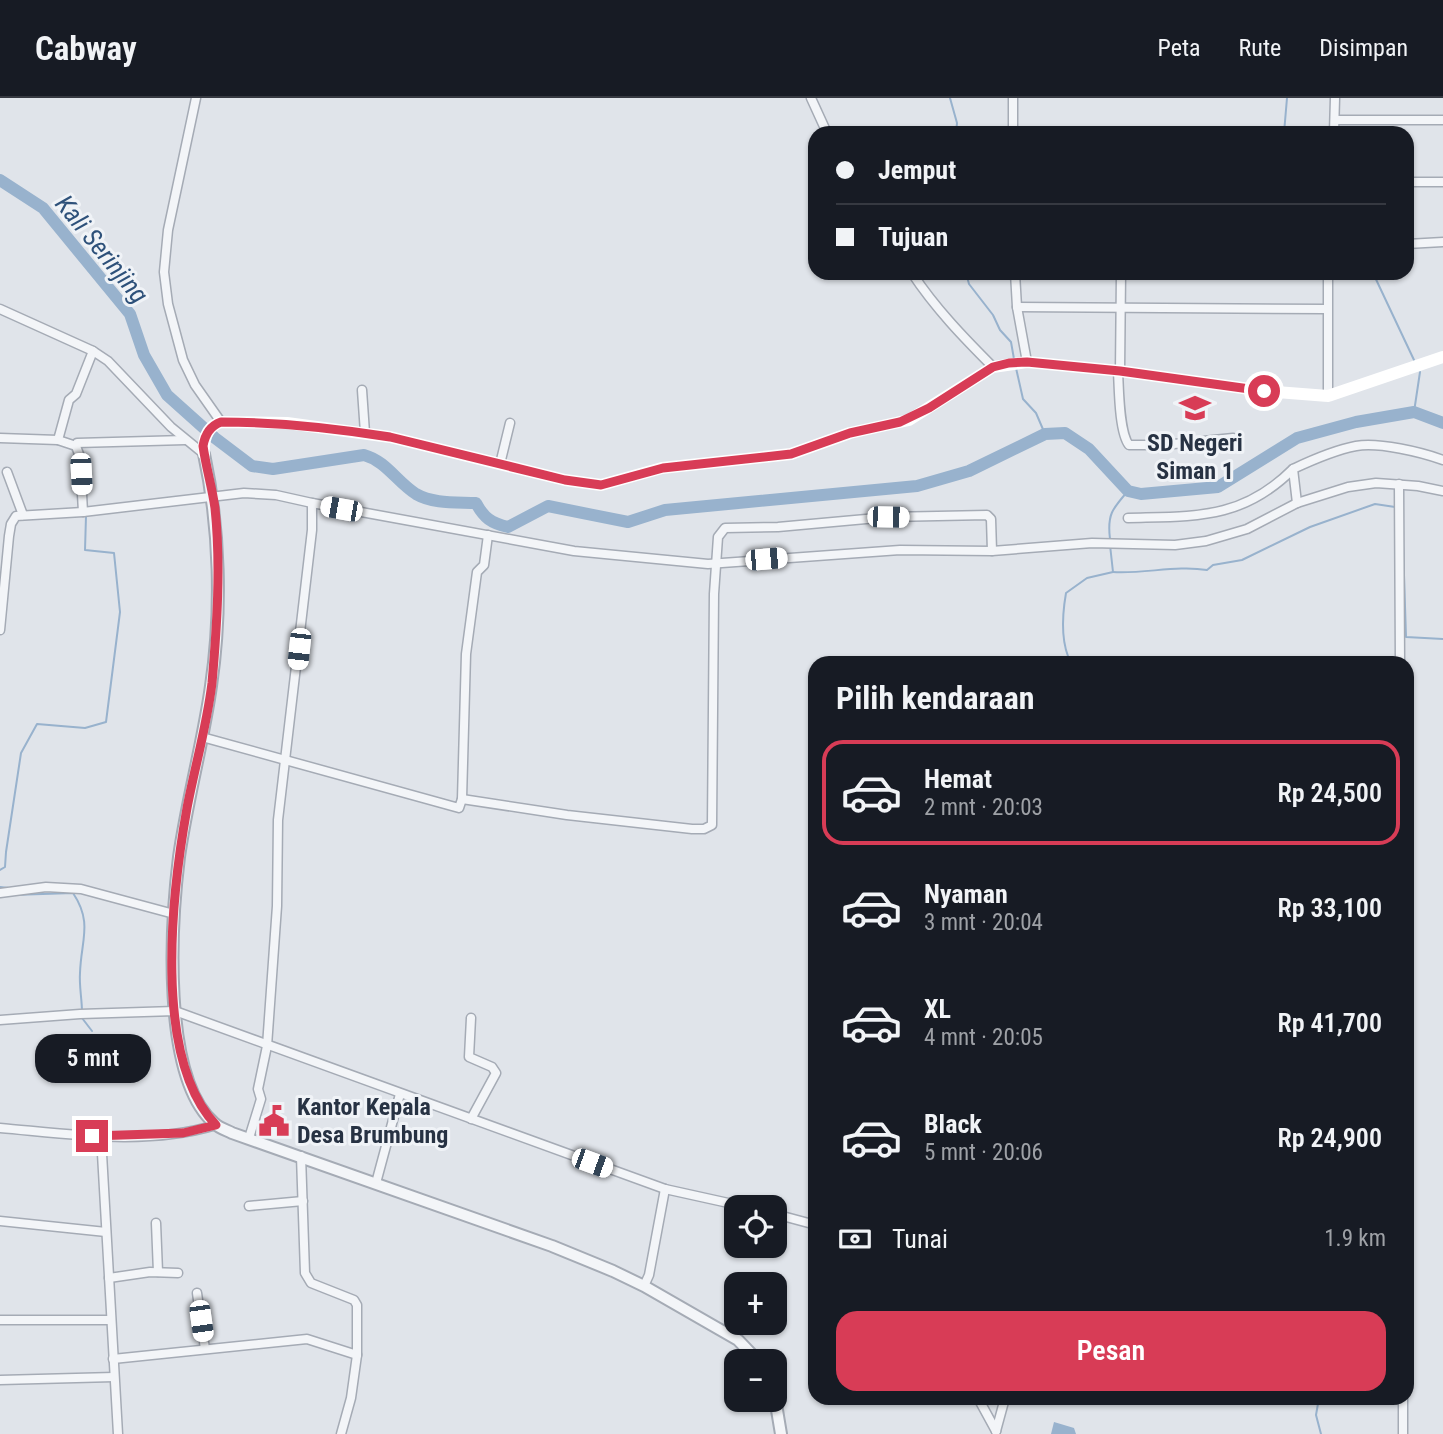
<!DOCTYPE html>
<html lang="id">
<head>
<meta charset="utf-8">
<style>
  :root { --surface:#171b24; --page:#20242c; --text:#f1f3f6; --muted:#9ea1a6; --line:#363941; --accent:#d83c56 }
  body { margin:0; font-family:"Roboto Condensed",sans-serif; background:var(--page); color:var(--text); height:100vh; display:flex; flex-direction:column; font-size:26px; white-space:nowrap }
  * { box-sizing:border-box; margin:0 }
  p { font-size:23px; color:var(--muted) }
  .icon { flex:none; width:38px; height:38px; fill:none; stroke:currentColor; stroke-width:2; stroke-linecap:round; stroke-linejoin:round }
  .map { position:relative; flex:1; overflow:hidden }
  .side { position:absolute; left:808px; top:558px; width:606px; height:749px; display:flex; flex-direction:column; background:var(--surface); border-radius:21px; box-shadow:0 2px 5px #0004 }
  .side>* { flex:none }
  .top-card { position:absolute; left:808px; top:28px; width:606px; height:154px; border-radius:21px; box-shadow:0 2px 5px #0004; display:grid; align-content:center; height:154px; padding:0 28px; background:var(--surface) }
  .controls { position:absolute; left:724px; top:1097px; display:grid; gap:14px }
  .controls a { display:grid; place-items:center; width:63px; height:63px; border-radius:14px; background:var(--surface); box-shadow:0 2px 5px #0004; font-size:35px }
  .end { position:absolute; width:32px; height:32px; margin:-16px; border:9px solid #d83c56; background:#fff; box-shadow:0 0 0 4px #fff }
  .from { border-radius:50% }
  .bubble { position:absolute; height:49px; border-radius:21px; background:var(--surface); box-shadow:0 2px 5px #0004; font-size:23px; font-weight:600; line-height:49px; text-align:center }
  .car { position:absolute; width:21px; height:42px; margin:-21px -10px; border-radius:9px; box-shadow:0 0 5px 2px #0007; background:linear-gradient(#fff 24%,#345 0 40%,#fff 0 76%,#345 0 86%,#fff 0) }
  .top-card b { display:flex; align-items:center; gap:24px; height:66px; font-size:26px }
  .top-card b+b { border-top:2px solid var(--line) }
  .top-card i { width:18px; height:18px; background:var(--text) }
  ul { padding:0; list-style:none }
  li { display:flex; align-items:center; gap:21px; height:105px; margin:0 14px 10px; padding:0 14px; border:4px solid transparent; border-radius:21px }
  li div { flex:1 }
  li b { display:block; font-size:26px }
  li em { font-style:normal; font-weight:600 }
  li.active { border-color:var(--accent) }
  li>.icon { width:63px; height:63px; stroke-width:1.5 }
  h2 { padding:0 28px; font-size:32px; line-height:84px }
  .pay { display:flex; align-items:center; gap:18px; height:77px; padding:0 28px; font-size:26px }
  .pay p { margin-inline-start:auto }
  .action { display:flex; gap:14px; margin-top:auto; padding:14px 28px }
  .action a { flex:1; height:80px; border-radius:21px; background:var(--accent); color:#fff; font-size:28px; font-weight:600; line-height:80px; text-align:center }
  header { display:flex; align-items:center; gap:42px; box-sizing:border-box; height:98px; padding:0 35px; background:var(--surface); border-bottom:2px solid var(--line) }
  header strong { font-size:33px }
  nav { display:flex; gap:38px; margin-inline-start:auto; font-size:24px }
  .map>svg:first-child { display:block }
</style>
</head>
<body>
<header>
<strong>Cabway</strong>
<nav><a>Peta</a><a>Rute</a><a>Disimpan</a></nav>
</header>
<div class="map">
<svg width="1443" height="1336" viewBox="0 0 1443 1336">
  <rect width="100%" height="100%" fill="#e0e4ea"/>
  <!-- water -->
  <path fill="#98b2cd" d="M1054,1324L1074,1330L1076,1336H1051Z"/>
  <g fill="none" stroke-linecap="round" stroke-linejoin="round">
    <!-- stream -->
    <g stroke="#98b2cd" stroke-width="2">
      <path d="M950,0L957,25L956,35"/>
      <path d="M1284,35L1287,0"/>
      <path d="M966,175L969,186L993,217L1000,232L1011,244L1014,261"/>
      <path d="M1373,175L1414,262"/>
      <path d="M1016,270L1023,301L1036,315L1045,336"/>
      <path d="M1414,314L1420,274"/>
      <path d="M1110,441C1107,417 1112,411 1128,393"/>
      <path d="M1403,446L1406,539L1443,541"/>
      <path d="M1113,474C1144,476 1177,467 1207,472L1213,467L1242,462L1310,429L1375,406L1395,409"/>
      <path d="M1071,565C1060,544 1062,518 1066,495L1087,480L1113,474L1110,447"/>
      <path d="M0,772L5,769L6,754L21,655L37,626L85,630L106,624L120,514L114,455L85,452L86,418"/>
      <path d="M0,789L9,790"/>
      <path d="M11,795L12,797L73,795C93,825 81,842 80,875C79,888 82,901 82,914"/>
      <path d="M82,920L92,933"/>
      <path d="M1319,1300L1316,1317L1321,1336"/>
    </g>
    <!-- river -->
    <path stroke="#98b2cd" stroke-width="12" d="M0,82L43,110L130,216L144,257L167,297L215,340L252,368L273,371L364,357C386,363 397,384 416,396C433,406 457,404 476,405C484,420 491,425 508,429L548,408L628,424L665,412L917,388L969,373L1045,336L1065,335L1089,351L1128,393L1141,396L1218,389L1297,340L1356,324L1414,314L1443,325"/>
    <defs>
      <g id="minor">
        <path d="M196,0L168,132L164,174L168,206L183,262L195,287L221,324"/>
        <path d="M811,0L827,35"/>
        <path d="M1335,22H1443"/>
        <path d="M878,35H890"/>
        <path d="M1013,35V0"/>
        <path d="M1334,35L1335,0"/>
        <path d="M1407,84H1443"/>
        <path d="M1407,146L1443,144"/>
        <path d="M912,175C935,210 964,240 993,269"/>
        <path d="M1015,175L1017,209L1027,264"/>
        <path d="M1328,175V298"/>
        <path d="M1017,209L1326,211"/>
        <path d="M0,211L93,253L108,263L171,329L204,356"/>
        <path d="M1118,273C1119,291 1119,334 1129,347H1164L1233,340"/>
        <path d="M1120,273L1121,175"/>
        <path d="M362,292L365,335"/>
        <path d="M0,340L58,342L76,348L77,345L185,342"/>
        <path d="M58,342L69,302L76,296L93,253"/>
        <path d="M76,348L80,359L83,414"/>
        <path d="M500,366L510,325"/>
        <path d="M7,374L23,417"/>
        <path d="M1399,386L1400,565"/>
        <path d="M1297,405L1293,371C1312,362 1335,352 1356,348C1379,344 1421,354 1443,362"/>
        <path d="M1128,420C1195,418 1242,422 1293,371"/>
        <path d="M0,532L9,438L11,426L16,418L83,414L244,395L276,397L312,405L574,453L708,466L900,452L992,453L1092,445L1175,447L1206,443L1247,431L1297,405L1348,389L1376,385L1418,388L1443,393"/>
        <path d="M202,639L459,710L462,701L466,556L477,474L484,467L488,437"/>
        <path d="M462,701L567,717L692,731H704L712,727L714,496L718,439L725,430L778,429L888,419L987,417L991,421L992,453"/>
        <path d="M0,795L46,789L81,791L174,816"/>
        <path d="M471,920L469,959L492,969L496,975L471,1021"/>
        <path d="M0,922L80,916L175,913L665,1091L751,1110"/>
        <path d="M0,1030C70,1036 147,1048 216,1027"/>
        <path d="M101,1038L118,1336"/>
        <path d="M249,1040L261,1001L258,991L267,948L277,808L278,722L312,432V405"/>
        <path d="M301,1058L305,1175L311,1185L354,1202L357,1207V1257"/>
        <path d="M376,1085L400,996"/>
        <path d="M249,1108L303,1103"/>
        <path d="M775,1116L816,1127"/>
        <path d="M0,1123L106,1134"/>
        <path d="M156,1125L158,1174"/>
        <path d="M109,1180L150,1174L178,1175"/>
        <path d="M644,1188L649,1177L665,1091"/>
        <path d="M197,1195L205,1251"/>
        <path d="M0,1222H111"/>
        <path d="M113,1261L307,1241L357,1257L351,1300L341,1336"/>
        <path d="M0,1282L114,1279"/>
        <path d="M978,1300L996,1333"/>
        <path d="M1403,1300V1336"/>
        <path d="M996,1333L1005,1300"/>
      </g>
      <g id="tertiary">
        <path d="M204,356C220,430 222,513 211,588C203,645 187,702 179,759C171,824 161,979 214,1025C219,1030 226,1032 232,1035L552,1148L613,1173L644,1188L738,1242L759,1264"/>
        <path d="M775,1300L781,1336"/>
      </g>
    </defs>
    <!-- minor casing -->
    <use href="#minor" stroke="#a5abb5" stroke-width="11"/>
    <!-- tertiary casing -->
    <use href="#tertiary" stroke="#a5abb5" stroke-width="14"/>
    <!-- minor -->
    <use href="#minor" stroke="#f3f5f8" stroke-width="8"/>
    <!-- tertiary -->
    <use href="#tertiary" stroke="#f3f5f8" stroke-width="10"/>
    <!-- secondary -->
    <path stroke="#fff" stroke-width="12" d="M204,356C203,342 206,329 221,324L287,325L390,339L565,382L601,387L662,370L791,356L850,335L909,322L993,269L1027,264L1120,273L1264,293L1328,298L1443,259"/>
  </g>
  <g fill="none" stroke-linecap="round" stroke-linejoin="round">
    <!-- route -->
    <path stroke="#d83c56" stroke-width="9" d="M92,1038L183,1035L216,1027C152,960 172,794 187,710C195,668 207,627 212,585C217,528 221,467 215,410C212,389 206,369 203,348C205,336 210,328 221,324C278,324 334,330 390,339L565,382L601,387L663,370L791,356L850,335L900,324L929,310L993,269L1009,265L1027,264L1120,273L1264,293"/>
  </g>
  <!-- icons -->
  <defs>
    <symbol id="school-bare" viewBox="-9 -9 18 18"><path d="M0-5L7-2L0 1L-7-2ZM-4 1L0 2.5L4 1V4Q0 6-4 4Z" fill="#d83c56" stroke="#f0f3f7" stroke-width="2.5" paint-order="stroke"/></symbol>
    <symbol id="civic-bare" viewBox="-9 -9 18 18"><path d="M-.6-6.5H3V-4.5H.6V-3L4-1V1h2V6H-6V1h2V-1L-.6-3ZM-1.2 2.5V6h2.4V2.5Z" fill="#d83c56" stroke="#f0f3f7" stroke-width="2.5" paint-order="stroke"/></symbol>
  </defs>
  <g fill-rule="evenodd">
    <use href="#school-bare" x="1173" y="288" width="44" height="44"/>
    <use href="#civic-bare" x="252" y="1001" width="44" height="44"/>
  </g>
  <g text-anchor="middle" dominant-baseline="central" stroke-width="6" stroke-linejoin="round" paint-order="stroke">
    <!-- poi labels -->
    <g font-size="24" font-weight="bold" fill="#273243" stroke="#f0f3f7">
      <text x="1195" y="345">SD Negeri<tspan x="1195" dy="28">Siman 1</tspan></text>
      <text x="297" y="1009" text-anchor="start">Kantor Kepala<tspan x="297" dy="28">Desa Brumbung</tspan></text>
    </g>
    <!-- water labels -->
    <g font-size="26" font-style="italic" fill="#2e517a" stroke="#f0f3f7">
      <text transform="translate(102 151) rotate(51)">Kali Serinjing</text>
    </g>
  </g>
</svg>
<div class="controls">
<a><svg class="icon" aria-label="locate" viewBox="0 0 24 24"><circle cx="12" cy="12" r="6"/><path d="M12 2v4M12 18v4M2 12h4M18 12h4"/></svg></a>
<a>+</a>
<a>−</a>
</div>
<i class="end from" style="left:1264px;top:293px"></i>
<i class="end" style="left:92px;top:1038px"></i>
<div class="bubble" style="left:35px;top:936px;width:116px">5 mnt</div>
<i class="car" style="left:81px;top:376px;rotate:177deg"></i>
<i class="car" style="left:341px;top:411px;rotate:280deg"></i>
<i class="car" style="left:888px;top:419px;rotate:91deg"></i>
<i class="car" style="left:766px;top:461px;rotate:85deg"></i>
<i class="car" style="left:299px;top:551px;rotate:186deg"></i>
<i class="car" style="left:592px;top:1065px;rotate:110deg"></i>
<i class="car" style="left:201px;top:1223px;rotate:172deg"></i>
<div class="top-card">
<b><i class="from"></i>Jemput</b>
<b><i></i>Tujuan</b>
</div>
<section class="side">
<h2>Pilih kendaraan</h2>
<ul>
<li class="active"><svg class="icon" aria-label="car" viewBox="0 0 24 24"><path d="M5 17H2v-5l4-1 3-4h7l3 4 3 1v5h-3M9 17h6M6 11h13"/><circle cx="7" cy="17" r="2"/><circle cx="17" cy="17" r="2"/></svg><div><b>Hemat</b><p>2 mnt · 20:03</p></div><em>Rp 24,500</em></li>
<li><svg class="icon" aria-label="car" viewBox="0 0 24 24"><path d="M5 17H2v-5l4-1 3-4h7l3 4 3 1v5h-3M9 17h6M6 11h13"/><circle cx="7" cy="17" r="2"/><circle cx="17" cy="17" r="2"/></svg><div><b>Nyaman</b><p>3 mnt · 20:04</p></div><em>Rp 33,100</em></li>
<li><svg class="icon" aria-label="car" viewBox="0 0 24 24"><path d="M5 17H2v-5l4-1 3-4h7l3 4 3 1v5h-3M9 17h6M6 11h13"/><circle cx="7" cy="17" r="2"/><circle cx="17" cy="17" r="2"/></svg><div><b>XL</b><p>4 mnt · 20:05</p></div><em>Rp 41,700</em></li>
<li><svg class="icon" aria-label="car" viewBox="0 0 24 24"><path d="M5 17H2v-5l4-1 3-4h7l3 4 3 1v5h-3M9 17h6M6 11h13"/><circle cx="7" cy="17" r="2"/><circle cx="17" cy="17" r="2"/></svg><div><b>Black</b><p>5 mnt · 20:06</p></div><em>Rp 24,900</em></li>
</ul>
<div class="pay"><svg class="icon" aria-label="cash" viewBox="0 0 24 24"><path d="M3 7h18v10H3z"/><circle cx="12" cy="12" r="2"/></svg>Tunai<p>1.9 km</p></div>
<div class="action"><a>Pesan</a></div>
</section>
</div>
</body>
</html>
